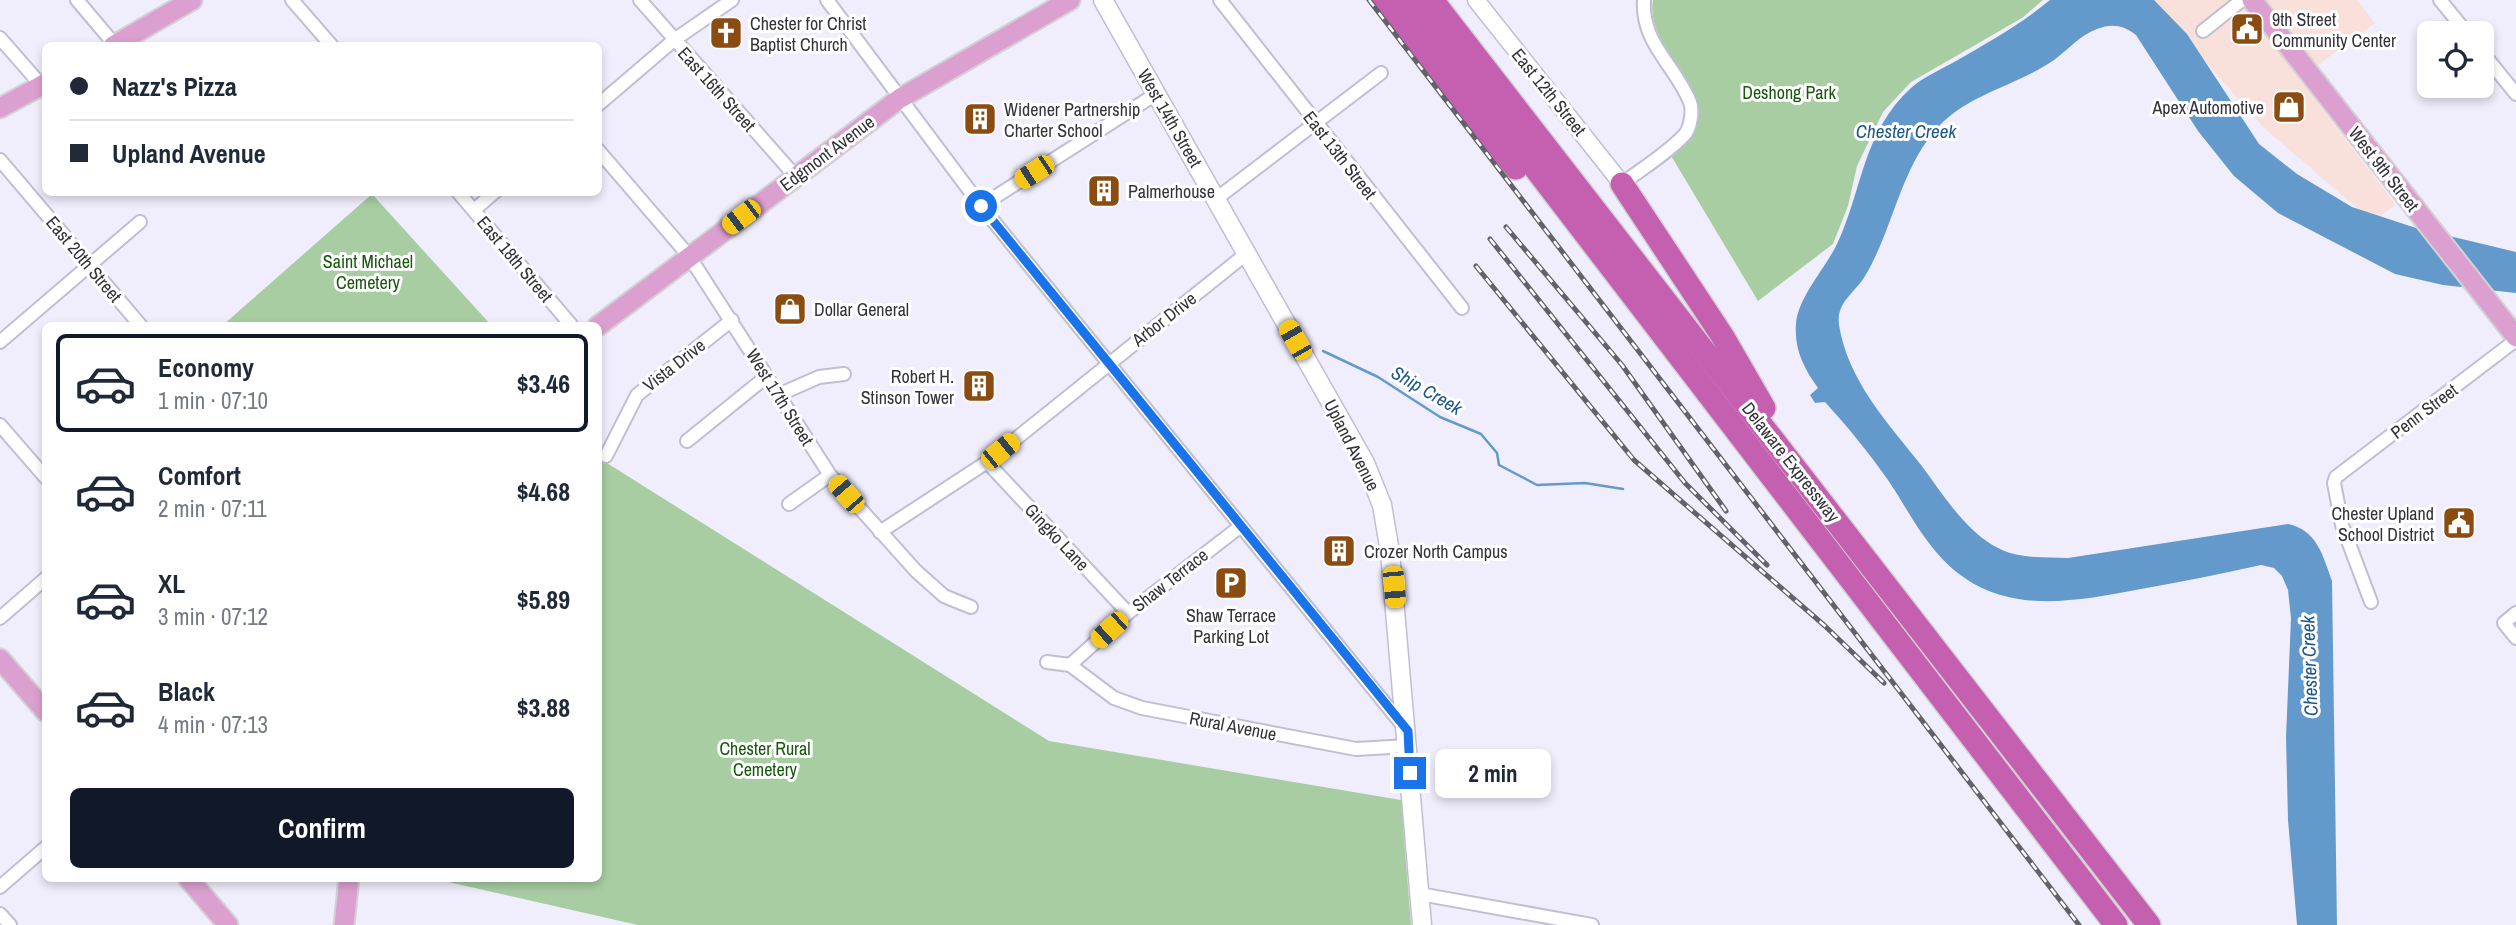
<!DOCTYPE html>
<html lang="en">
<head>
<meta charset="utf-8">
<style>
  :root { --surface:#fff; --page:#f6f6f7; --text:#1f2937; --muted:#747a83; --line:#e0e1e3; --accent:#111827 }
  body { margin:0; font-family:"Archivo Narrow",sans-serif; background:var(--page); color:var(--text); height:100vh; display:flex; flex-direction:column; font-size:26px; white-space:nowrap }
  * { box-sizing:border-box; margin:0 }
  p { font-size:23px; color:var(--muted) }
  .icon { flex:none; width:38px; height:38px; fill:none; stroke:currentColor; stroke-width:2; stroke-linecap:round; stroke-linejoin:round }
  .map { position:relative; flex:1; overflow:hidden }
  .sheet { position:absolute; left:42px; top:322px; width:560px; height:560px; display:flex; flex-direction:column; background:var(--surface); border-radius:10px; box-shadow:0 4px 10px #0003 }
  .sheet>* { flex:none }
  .guide { position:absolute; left:42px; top:42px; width:560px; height:154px; border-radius:10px; box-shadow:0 4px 10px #0003; display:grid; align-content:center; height:154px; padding:0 28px; background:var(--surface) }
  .controls { position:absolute; left:2417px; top:21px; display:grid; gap:14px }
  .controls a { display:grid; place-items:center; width:77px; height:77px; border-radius:10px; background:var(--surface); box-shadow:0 4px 10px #0003; font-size:35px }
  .end { position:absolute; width:32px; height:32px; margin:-16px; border:9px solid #1a73e8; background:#fff; box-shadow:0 0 0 4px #fff }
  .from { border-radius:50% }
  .bubble { position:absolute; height:49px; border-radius:10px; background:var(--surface); box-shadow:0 4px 10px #0003; font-size:23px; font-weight:800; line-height:49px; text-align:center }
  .car { position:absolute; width:21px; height:42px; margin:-21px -10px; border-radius:9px; box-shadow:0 0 5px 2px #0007; background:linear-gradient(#f5c518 24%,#345 0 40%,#f5c518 0 76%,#345 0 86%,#f5c518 0) }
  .guide b { display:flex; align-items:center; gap:24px; height:66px; font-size:26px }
  .guide b+b { border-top:2px solid var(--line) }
  .guide i { width:18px; height:18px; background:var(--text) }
  ul { padding:12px 0 0; list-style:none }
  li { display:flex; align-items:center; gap:21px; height:98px; margin:0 14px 10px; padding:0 14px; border:4px solid transparent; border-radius:10px }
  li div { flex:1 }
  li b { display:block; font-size:26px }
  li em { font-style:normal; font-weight:800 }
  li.current { border-color:var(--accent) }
  li>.icon { width:63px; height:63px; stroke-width:1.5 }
  .action { display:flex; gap:14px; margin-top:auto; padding:14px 28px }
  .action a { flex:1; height:80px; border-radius:10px; background:var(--accent); color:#fff; font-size:28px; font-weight:800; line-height:80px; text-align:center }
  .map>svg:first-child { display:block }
</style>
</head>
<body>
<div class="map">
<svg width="2516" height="925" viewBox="0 0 2516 925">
  <rect width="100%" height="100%" fill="#f0eefc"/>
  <!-- commercial -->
  <path fill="#fae0da" d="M2151,0H2237L2243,8L2254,0H2357L2375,23L2299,79L2396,205L2372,221L2264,128Z"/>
  <!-- green -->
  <g fill="#a8cda3">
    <path d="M1653,0H2043L2022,18L1911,82L1883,112L1857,166L1848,206L1833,244L1758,301L1670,154C1677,148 1690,141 1694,133C1717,91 1644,47 1653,0Z"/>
    <path d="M372,194L491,325H223Z"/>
    <path d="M599,458L1049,741L1401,800L1411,925H638L435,879L598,878Z"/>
  </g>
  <!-- water -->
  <path fill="#649acb" d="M2050,0H2154L2187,34L2259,144L2297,174L2352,207L2416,228L2516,252V293L2443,285L2395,274L2278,213L2234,176L2198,131L2136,35C2124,25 2111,23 2097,29C2080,35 2068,50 2054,60C2018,85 1971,93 1940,125C1900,167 1894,228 1865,276C1855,293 1836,302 1839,325C1848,381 1888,423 1921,465C1943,494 1966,533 2000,549C2020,559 2047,557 2068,558L2288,524C2317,530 2323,556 2332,581L2337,925H2297L2288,820L2286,737L2291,618L2288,590L2282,576L2274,568L2261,565C2221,574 2181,582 2141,589C2062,604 1988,618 1932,547C1915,526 1903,502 1888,480C1869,453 1847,426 1825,402L1815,403L1810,395L1818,388C1804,369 1794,349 1796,324C1798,297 1825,269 1837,244C1863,189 1862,133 1911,88C1923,77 1942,69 1956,61C1989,42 2021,24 2050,0Z"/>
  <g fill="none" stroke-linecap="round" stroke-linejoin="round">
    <!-- stream -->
    <path stroke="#649acb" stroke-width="2.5" d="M1323,351L1378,377L1440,417L1481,434L1497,453L1499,465L1537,485L1585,483L1623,489"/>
    <defs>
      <g id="minor">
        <path d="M77,0L115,45"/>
        <path d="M292,0L332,46"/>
        <path d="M640,0L796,177"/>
        <path d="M827,0L981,206L1405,728"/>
        <path d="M1220,0L1462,308"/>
        <path d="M2440,0L2467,33"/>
        <path d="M2203,31L2242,0"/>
        <path d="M0,38L41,85"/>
        <path d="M2482,52L2516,94"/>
        <path d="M598,105L674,40L732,0"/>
        <path d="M598,150L689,256L830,475L916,571L944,596L971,607"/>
        <path d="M0,160L141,326"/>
        <path d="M1622,184C1640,170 1672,150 1686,133C1691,125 1693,110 1690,102C1675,65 1641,43 1644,0"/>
        <path d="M458,192L572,326"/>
        <path d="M1216,199L1381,73"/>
        <path d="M981,206L1156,94"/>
        <path d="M474,210L495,192"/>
        <path d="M0,342L140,222"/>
        <path d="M778,395L819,377L844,374"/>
        <path d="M0,425L46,478"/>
        <path d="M687,441L766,377"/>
        <path d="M606,456L637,395L732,320"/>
        <path d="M987,462L1128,613"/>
        <path d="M789,504L830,475"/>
        <path d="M880,532L987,462L1246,254"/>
        <path d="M2371,602L2342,525L2334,483L2336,477L2516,340"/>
        <path d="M2516,613L2504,623L2516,638"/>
        <path d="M0,618L46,578"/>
        <path d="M1047,662L1070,665L1114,698L1142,708L1356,749L1408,746"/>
        <path d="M1070,665L1128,613L1241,526"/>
        <path d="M0,887L46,847"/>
        <path d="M1420,894L1592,925"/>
        <path d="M0,914L10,925"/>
      </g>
      <path id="tertiary" d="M1476,0L1622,184"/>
      <path id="secondary" d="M1103,0L1365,463L1382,505L1390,552L1422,925"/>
      <g id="primary">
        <path d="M2252,0L2516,337"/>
        <path d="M113,46L192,0"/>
        <path d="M0,108L46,83"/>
        <path d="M598,326L899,99L1070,0"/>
        <path d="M0,659L46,712"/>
        <path d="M188,878L228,925"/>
        <path d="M344,925L349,878"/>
      </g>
      <g id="motorway">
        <path d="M1383,0L1516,168"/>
        <path d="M1406,0L2116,925"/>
        <path d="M1432,0L2149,925"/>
        <path d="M1622,184L1723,337L1764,408"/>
      </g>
    </defs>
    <!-- minor casing -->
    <use href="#minor" stroke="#c0bed2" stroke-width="16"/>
    <!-- tertiary casing -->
    <use href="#tertiary" stroke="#c0bed2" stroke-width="19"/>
    <!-- secondary casing -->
    <use href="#secondary" stroke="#c0bed2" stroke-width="21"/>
    <!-- primary casing -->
    <use href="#primary" stroke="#d2d2d4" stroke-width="23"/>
    <!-- motorway casing -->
    <use href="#motorway" stroke="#d2d2d4" stroke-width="26"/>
    <!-- minor -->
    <use href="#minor" stroke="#fff" stroke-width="12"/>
    <!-- tertiary -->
    <use href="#tertiary" stroke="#fff" stroke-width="16"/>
    <!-- secondary -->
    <use href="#secondary" stroke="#fff" stroke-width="18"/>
    <!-- primary -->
    <use href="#primary" stroke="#dca0d0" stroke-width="19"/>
    <!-- motorway -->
    <use href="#motorway" stroke="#c560b0" stroke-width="23"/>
    <defs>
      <g id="rail">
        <path d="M1369,0L2079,925"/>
        <path d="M1506,227L1622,365L1726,511"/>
        <path d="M1490,239L1685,483L1767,565"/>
        <path d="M1476,266L1634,460L1825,626L1884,683"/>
      </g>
    </defs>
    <!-- rail casing -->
    <use href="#rail" stroke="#63626b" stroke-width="5"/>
    <!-- rail -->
    <use href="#rail" stroke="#fff" stroke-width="2.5" stroke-dasharray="8" stroke-linecap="butt"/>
  </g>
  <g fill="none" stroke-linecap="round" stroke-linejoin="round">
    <!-- route -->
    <path stroke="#1a73e8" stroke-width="9" d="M981,206L1408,731L1410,773"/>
  </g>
  <!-- icons -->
  <defs>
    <symbol id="civic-square" viewBox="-11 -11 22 22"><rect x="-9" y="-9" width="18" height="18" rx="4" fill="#8b4c11" stroke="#fff"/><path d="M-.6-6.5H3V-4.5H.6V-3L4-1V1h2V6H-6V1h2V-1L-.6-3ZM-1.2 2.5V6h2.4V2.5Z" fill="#fff"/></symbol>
    <symbol id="church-square" viewBox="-11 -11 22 22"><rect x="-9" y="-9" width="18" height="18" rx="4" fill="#8b4c11" stroke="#fff"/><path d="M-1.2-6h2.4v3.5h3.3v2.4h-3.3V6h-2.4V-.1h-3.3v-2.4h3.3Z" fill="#fff"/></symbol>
    <symbol id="shop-square" viewBox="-11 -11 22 22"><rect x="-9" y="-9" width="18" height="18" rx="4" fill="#8b4c11" stroke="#fff"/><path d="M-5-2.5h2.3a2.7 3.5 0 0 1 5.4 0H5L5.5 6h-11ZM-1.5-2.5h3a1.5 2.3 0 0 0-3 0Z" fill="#fff"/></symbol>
    <symbol id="building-square" viewBox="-11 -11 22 22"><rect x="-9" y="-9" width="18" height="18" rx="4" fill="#8b4c11" stroke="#fff"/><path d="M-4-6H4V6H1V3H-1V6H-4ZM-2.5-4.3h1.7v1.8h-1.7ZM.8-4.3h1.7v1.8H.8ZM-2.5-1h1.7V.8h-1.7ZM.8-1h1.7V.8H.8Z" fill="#fff"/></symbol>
    <symbol id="parking-square" viewBox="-11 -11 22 22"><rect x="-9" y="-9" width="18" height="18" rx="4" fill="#8b4c11" stroke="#fff"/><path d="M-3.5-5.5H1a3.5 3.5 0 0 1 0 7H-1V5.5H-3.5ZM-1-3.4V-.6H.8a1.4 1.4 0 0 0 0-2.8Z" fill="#fff"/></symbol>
  </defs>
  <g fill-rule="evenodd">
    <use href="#civic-square" x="2228" y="10" width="38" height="38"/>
    <use href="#church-square" x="707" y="14" width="38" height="38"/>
    <use href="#shop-square" x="2270" y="88" width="38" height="38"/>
    <use href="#building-square" x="961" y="100" width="38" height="38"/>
    <use href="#building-square" x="1085" y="172" width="38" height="38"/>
    <use href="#shop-square" x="771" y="290" width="38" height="38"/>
    <use href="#building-square" x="960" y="367" width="38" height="38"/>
    <use href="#civic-square" x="2440" y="504" width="38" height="38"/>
    <use href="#building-square" x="1320" y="532" width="38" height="38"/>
    <use href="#parking-square" x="1212" y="564" width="38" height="38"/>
  </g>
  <g text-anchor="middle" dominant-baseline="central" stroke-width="6" stroke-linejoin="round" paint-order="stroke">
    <!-- poi labels -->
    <g font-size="18" fill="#33323a" stroke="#fff" text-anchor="start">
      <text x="2272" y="19">9th Street<tspan x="2272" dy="21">Community Center</tspan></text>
      <text x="750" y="23">Chester for Christ<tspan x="750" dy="21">Baptist Church</tspan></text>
      <text x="2264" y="107" text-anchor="end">Apex Automotive</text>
      <text x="1004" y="109">Widener Partnership<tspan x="1004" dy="21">Charter School</tspan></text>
      <text x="1128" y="191">Palmerhouse</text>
      <text x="814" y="309">Dollar General</text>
      <text x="954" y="376" text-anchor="end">Robert H.<tspan x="954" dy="21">Stinson Tower</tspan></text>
      <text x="2434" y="513" text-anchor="end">Chester Upland<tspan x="2434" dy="21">School District</tspan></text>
      <text x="1364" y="551">Crozer North Campus</text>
      <text x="1231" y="615" text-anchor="middle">Shaw Terrace<tspan x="1231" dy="21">Parking Lot</tspan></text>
    </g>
    <!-- street labels -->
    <g font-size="18" fill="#33323a" stroke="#fff">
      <text transform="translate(717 89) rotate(48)">East 16th Street</text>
      <text transform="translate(1549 92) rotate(51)">East 12th Street</text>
      <text transform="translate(1170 118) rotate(60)">West 14th Street</text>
      <text transform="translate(827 153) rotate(-37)">Edgmont Avenue</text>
      <text transform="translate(1340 155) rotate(52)">East 13th Street</text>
      <text transform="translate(2384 169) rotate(52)">West 9th Street</text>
      <text transform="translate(84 259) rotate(50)">East 20th Street</text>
      <text transform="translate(515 259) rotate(50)">East 18th Street</text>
      <text transform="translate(1164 319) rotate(-38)">Arbor Drive</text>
      <text transform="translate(674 365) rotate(-38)">Vista Drive</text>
      <text transform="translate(780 397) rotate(58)">West 17th Street</text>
      <text transform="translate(2424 411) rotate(-37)">Penn Street</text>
      <text transform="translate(1352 445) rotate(63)">Upland Avenue</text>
      <text transform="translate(1791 462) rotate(52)">Delaware Expressway</text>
      <text transform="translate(1057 537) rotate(47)">Gingko Lane</text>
      <text transform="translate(1170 580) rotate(-38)">Shaw Terrace</text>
      <text transform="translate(1233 726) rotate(11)">Rural Avenue</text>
    </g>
    <!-- park labels -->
    <g font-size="18" fill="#16570c" stroke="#fff">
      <text x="1789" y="92">Deshong Park</text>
      <text x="368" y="261">Saint Michael<tspan x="368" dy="21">Cemetery</tspan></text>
      <text x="765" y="748">Chester Rural<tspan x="765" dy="21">Cemetery</tspan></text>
    </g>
    <!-- water labels -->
    <g font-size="19" font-style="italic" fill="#1c5786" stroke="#fff">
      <text x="1906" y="131">Chester Creek</text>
      <text transform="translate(1427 390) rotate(30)">Ship Creek</text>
      <text transform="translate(2309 666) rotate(-92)">Chester Creek</text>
    </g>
  </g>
</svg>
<div class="controls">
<a><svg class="icon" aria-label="locate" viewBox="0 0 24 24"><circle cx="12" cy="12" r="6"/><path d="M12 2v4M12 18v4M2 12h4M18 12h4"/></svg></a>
</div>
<i class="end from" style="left:981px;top:206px"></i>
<i class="end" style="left:1410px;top:773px"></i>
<div class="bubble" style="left:1435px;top:749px;width:116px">2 min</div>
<i class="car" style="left:1034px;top:172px;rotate:237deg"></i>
<i class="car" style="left:741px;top:217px;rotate:233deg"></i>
<i class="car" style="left:1295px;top:340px;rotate:330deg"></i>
<i class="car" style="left:1000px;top:451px;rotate:51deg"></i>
<i class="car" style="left:846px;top:494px;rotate:319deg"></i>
<i class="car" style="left:1394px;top:587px;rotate:175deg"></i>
<i class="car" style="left:1109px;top:630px;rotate:228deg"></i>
<div class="guide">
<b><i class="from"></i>Nazz's Pizza</b>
<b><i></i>Upland Avenue</b>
</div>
<section class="sheet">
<ul>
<li class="current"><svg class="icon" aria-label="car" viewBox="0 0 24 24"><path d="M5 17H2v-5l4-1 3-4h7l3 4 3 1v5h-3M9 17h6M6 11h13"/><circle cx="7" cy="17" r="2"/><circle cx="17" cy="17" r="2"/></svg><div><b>Economy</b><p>1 min · 07:10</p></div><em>$3.46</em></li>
<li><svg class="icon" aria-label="car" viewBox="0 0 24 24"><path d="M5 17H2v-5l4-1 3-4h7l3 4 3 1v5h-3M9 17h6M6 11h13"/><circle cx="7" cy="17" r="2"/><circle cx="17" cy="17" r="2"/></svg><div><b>Comfort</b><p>2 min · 07:11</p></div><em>$4.68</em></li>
<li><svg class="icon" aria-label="car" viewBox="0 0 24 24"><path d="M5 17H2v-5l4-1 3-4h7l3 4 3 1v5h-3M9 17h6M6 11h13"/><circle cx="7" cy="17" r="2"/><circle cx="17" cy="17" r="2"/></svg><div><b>XL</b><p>3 min · 07:12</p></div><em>$5.89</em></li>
<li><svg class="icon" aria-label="car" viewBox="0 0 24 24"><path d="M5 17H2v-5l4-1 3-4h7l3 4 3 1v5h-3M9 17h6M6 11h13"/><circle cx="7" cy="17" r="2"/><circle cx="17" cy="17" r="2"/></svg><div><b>Black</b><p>4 min · 07:13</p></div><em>$3.88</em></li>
</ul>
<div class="action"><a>Confirm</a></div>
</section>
</div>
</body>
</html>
